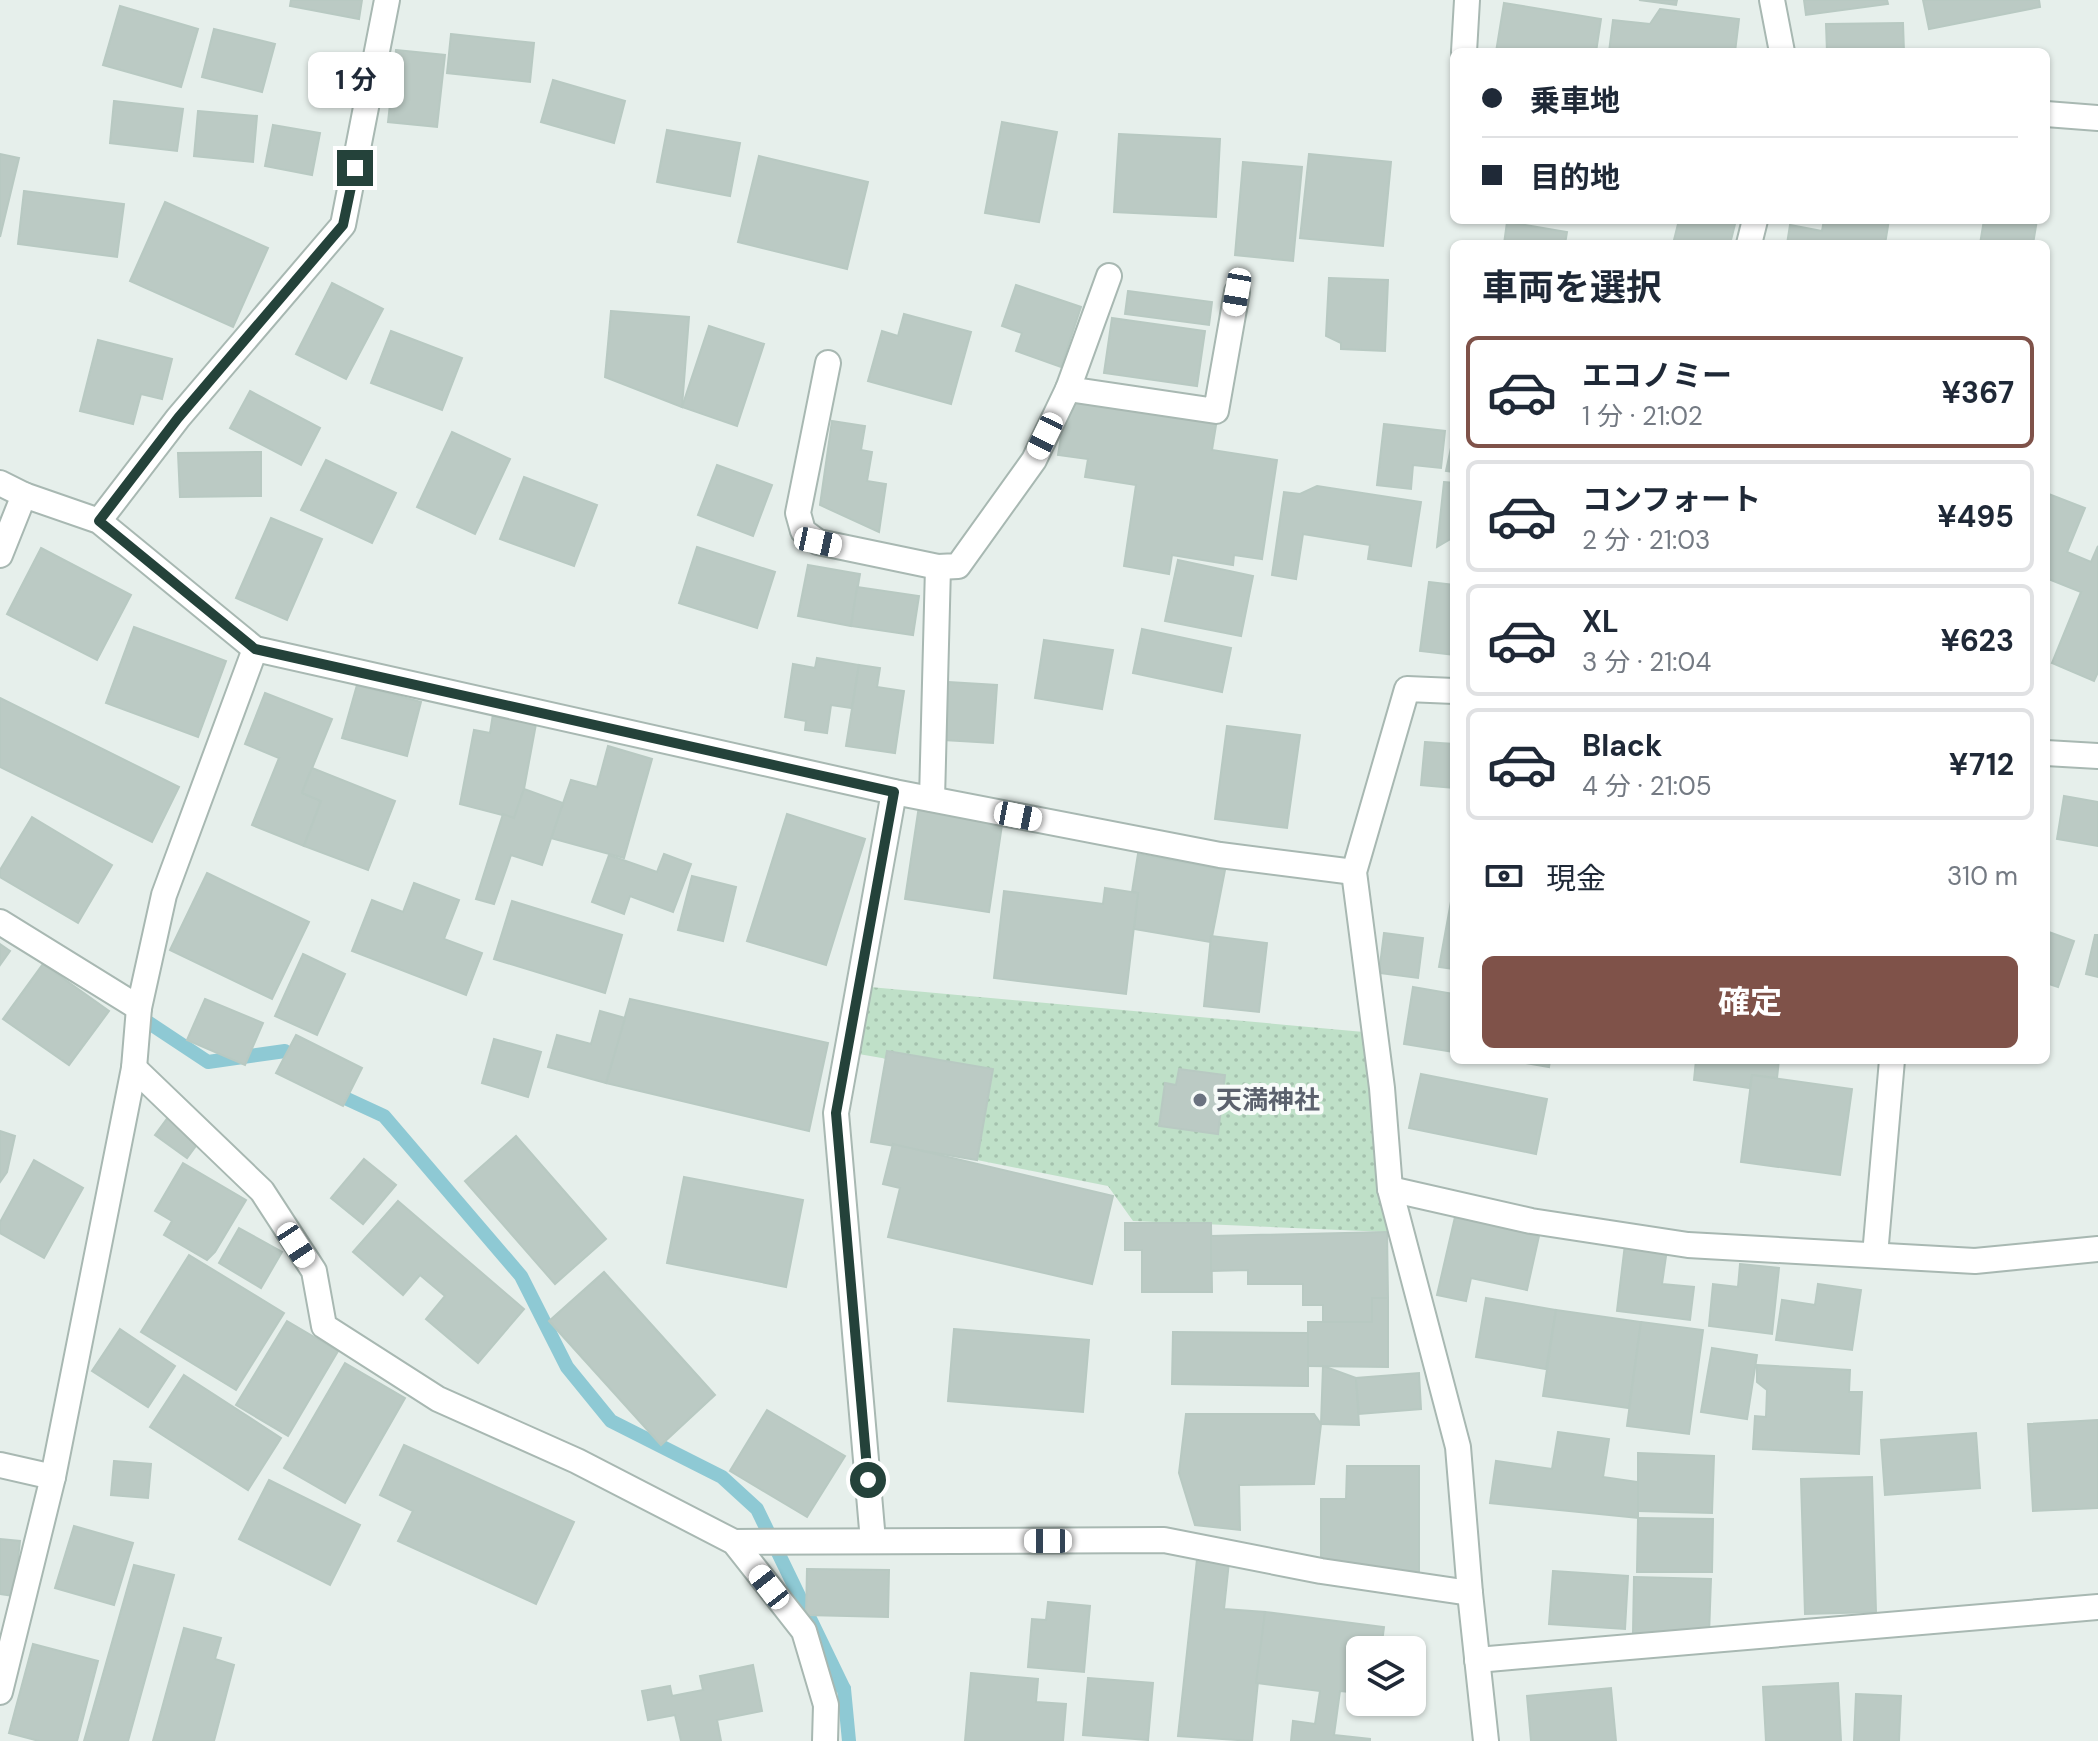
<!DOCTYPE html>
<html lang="ja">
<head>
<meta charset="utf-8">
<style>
  :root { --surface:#fff; --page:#f2f2f3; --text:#1f2937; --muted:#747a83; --line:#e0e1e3; --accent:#7f5249 }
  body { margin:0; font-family:"DM Sans","Noto Sans JP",sans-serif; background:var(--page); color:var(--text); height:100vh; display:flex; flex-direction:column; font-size:30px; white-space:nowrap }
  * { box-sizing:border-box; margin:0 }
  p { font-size:26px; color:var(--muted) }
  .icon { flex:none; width:44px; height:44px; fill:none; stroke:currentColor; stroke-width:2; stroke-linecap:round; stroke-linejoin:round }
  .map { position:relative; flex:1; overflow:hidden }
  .sheet { position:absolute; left:1450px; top:240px; width:600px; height:824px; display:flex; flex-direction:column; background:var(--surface); border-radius:12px; box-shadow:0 2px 6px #0004 }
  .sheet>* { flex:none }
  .banner { position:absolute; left:1450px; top:48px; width:600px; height:176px; border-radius:12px; box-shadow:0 2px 6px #0004; display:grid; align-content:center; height:176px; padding:0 32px; background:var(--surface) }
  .controls { position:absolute; left:1346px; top:1636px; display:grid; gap:16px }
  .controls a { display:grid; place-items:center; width:80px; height:80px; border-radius:12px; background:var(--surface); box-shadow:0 2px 6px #0004; font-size:40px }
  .end { position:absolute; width:36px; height:36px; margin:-18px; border:10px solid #24423a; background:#fff; box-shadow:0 0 0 4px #fff }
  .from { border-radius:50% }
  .bubble { position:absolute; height:56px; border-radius:12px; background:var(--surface); box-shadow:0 2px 6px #0004; font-size:26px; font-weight:700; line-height:56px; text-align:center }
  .car { position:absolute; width:24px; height:48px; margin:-24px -12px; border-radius:10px; box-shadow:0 0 6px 2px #0007; background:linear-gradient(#fff 24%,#345 0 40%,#fff 0 76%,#345 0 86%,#fff 0) }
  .banner b { display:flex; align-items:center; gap:28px; height:76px; font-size:30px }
  .banner b+b { border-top:2px solid var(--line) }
  .banner i { width:20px; height:20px; background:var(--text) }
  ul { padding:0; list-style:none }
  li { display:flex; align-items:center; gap:24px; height:112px; margin:0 16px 12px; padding:0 16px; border:4px solid var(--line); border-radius:12px }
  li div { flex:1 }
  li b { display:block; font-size:30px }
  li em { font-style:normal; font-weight:700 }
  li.active { border-color:var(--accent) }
  li>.icon { width:72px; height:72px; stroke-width:1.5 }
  h2 { padding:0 32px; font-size:36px; line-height:96px }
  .pay { display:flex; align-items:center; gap:20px; height:88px; padding:0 32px; font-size:30px }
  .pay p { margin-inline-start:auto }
  .cta { display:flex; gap:16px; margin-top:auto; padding:16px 32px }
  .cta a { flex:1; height:92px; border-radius:12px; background:var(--accent); color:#fff; font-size:32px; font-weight:700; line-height:92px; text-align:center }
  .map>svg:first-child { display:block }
</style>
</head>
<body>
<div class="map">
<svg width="2098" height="1741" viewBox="0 0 2098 1741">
  <defs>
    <pattern id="grass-dots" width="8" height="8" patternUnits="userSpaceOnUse" patternTransform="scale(2)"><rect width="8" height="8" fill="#bfe0c8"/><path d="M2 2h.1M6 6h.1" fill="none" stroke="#a4c1ad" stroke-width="1.8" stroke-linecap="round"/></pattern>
  </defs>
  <rect width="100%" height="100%" fill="#e6efeb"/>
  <!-- grass -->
  <path fill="url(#grass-dots)" d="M859,986L1375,1033L1404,1241L1387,1232L1133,1221L1108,1186L977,1160L992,1077L847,1052Z"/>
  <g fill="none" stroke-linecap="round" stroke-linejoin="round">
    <!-- stream -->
    <g stroke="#8ec9d4" stroke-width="14">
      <path d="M134,1013L208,1062L285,1051L301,1065"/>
      <path d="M332,1092L384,1116L521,1276L567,1367L611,1421L722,1477L757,1509L844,1689"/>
      <path d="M838,1684L844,1689L849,1741"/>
    </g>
  </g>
  <!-- building -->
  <g fill="#bbcac4" stroke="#b8c9c2" stroke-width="2">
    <path d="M291,0H362L359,19L290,6Z"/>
    <path d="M1639,0H1677L1676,5Z"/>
    <path d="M1804,0H1887L1888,4L1806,15Z"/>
    <path d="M1923,0H2039L2040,7L1929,29Z"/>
    <path d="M1504,3L1601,19L1596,52H1496Z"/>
    <path d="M120,6L198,29L181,87L103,65Z"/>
    <path d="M1660,9L1739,19L1735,52H1609L1613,20L1650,24Z"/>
    <path d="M1903,23L1904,52H1827L1826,24Z"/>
    <path d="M214,29L275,44L262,92L202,77Z"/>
    <path d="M451,34L534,43L530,82L447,73Z"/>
    <path d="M396,50L445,55L437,127L388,122Z"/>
    <path d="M553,80L625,101L614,143L541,122Z"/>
    <path d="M114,101L183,109L177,151L110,143Z"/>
    <path d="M198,111L257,116L253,162L194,156Z"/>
    <path d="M1002,122L1057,132L1039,222L985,213Z"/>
    <path d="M273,125L320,133L312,175L265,166Z"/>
    <path d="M667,130L740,143L730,196L657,182Z"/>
    <path d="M1119,134L1220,139L1216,217L1114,212Z"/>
    <path d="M0,154L19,158L0,237Z"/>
    <path d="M1309,154L1391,162L1383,246L1300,238Z"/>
    <path d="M759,156L868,182L847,269L738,242Z"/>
    <path d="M1243,162L1302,167L1293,261L1235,255Z"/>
    <path d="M24,191L124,204L117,257L18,244Z"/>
    <path d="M165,202L268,248L233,327L130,281Z"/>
    <path d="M1679,220H1736L1730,244H1673Z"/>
    <path d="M1824,220H1889L1885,244H1787L1790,225L1822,231Z"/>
    <path d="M1984,220H2037L2033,244H1980Z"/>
    <path d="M1507,222L1567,232L1565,244H1504Z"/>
    <path d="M1329,278L1388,280L1385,351L1341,349V343L1326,336Z"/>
    <path d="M332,283L383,309L346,379L296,354Z"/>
    <path d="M1016,285L1081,307L1061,367L1016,351L1022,333L1002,326Z"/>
    <path d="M1128,291L1212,302L1209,325L1125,314Z"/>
    <path d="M611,311L689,317L682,407L605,377Z"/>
    <path d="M904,314L971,332L951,404L868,381L882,331L898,336Z"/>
    <path d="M1112,318L1205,331L1197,386L1104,373Z"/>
    <path d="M709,326L764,344L737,426L682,407Z"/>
    <path d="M391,331L462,358L442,410L371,383Z"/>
    <path d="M98,340L172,359L162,399L141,394L133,424L80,411Z"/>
    <path d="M250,391L320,428L301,465L230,428Z"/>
    <path d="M1068,395L1217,419L1212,450L1277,460L1262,559L1234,555L1233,565L1172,555L1169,574L1124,566L1136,485L1085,477L1088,459L1058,455Z"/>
    <path d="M832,421L865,426L861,450L872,452L867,481L886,484L879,532L820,505Z"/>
    <path d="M1384,424L1445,431L1441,468L1413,465L1411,489L1377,485Z"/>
    <path d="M452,432L510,459L475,534L417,507Z"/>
    <path d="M1454,434V472L1446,471Z"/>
    <path d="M261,452V496L180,497L178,453Z"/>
    <path d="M326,460L396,493L372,543L301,510Z"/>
    <path d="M717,465L772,485L753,536L698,515Z"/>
    <path d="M524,477L597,505L574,566L500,539Z"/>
    <path d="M1444,482L1454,483V537L1437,547Z"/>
    <path d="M1317,486L1421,502L1411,566L1368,559L1370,545L1303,534L1296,579L1272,575L1284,492L1300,494Z"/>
    <path d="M2046,493L2085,508L2067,552L2091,562L2098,546V672L2094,681L2052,663L2081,592L2046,578Z"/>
    <path d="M271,518L322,539L287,620L236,598Z"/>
    <path d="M697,547L775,572L757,628L679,603Z"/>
    <path d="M41,548L131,595L97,660L7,614Z"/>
    <path d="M1178,560L1253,576L1241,636L1165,621Z"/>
    <path d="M808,565L860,574L851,626L798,616Z"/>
    <path d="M1429,582L1454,585V655L1420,651Z"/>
    <path d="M857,587L919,596L913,635L851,626Z"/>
    <path d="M134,627L226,661L198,737L106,703Z"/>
    <path d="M1142,629L1231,648L1222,692L1133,673Z"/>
    <path d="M1044,640L1113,650L1102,709L1035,698Z"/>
    <path d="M817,658L859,665L852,708L831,705L827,733L805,730L806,721L785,717L793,664L815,668Z"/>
    <path d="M859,665L880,668L877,687L904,691L895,753L846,746Z"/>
    <path d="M948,682L997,685L993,743L944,740Z"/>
    <path d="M357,685L421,702L407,756L342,738Z"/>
    <path d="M265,693L332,719L302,793L321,801L304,846L252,825L279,758L245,744Z"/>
    <path d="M0,698L179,787L152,842L0,767Z"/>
    <path d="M493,714L536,724L524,789L514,818L460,804L474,730L490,733Z"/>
    <path d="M1227,726L1300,735L1287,828L1215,819Z"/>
    <path d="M1425,742L1454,744V788L1421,785Z"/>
    <path d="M608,746L652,759L624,858L551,838L571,780L597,787Z"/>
    <path d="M312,768L395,801L368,870L304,846L321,801L302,793Z"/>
    <path d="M524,789L563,803L542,865L511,855L494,904L476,899L503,814L514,818Z"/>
    <path d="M2064,796L2098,802V846L2057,839Z"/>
    <path d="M919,806L1003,818L989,912L905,899Z"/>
    <path d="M787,814L865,839L826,965L747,941Z"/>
    <path d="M32,817L112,865L78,923L0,877V870Z"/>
    <path d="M664,854L691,864L673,912L630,896L624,914L592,902L609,855L657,872Z"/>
    <path d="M1138,854L1225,870L1211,942L1134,929L1138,893L1132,892Z"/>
    <path d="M207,873L309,922L272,999L170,950Z"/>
    <path d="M692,876L736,887L723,941L678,930Z"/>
    <path d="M414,883L459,900L444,939L482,953L466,995L352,951L372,900L403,912Z"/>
    <path d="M1105,888L1138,893L1126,994L994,978L1004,891L1103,904Z"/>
    <path d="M1452,896H1454V969L1439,967Z"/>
    <path d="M512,901L622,935L605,993L494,959Z"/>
    <path d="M2046,931L2074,941L2058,987L2046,983Z"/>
    <path d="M1384,933L1423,938L1418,978L1379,973Z"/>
    <path d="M2095,935H2098V977L2086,974Z"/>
    <path d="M1211,936L1267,943L1259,1012L1204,1006Z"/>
    <path d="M0,944L10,951L0,965Z"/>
    <path d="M303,954L345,974L317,1035L275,1016Z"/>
    <path d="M43,964L109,1011L69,1065L3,1019Z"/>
    <path d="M1413,987L1454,994V1052L1404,1044Z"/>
    <path d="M205,999L263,1023L245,1065L187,1040Z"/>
    <path d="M630,999L828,1043L809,1131L606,1083Z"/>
    <path d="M600,1011L625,1018L606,1083L548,1067L557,1035L591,1044Z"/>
    <path d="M296,1035L362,1068L343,1106L276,1073Z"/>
    <path d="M494,1039L541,1052L528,1097L482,1083Z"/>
    <path d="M887,1051L993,1069L977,1160L871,1142Z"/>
    <path d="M1507,1060H1550L1549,1067Z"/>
    <path d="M1696,1060H1779L1777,1078L1752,1075L1750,1088L1694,1080Z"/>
    <path d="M1179,1069L1225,1075L1218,1134L1159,1126L1165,1083L1176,1085Z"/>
    <path d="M1421,1074L1547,1099L1536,1154L1409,1128Z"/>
    <path d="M1752,1075L1852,1089L1840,1175L1741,1162Z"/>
    <path d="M169,1116L201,1139L187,1158L155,1135Z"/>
    <path d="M0,1131L15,1136L7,1172L0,1182Z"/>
    <path d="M516,1136L606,1239L555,1284L465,1181Z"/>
    <path d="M893,1144L1113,1196L1092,1284L888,1237L900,1188L883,1184Z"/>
    <path d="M364,1159L396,1185L363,1224L331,1198Z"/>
    <path d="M34,1160L83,1188L44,1258L0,1233V1222Z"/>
    <path d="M183,1163L246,1200L215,1252L207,1260L164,1235L172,1221L155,1211Z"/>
    <path d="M684,1177L803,1200L786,1287L667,1263Z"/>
    <path d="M398,1201L524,1309L478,1363L426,1319L445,1296L420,1275L403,1295L353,1252Z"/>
    <path d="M1455,1217L1539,1236L1527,1290L1471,1278L1466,1301L1437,1295Z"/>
    <path d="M1125,1223H1211L1212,1292H1142V1250H1125Z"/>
    <path d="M239,1228L282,1252L261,1288L219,1263Z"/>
    <path d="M1387,1232L1388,1298H1372V1322H1323V1305H1303V1284H1248V1270L1211,1271V1236Z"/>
    <path d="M1625,1244L1667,1249L1662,1284L1694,1287L1690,1320L1617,1311Z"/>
    <path d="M189,1255L284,1313L236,1390L141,1332Z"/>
    <path d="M1740,1264L1779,1268L1772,1334L1709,1326L1713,1284L1738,1287Z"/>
    <path d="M604,1272L715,1395L661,1445L549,1321Z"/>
    <path d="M1818,1284L1861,1290L1852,1350L1776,1340L1782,1300L1815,1305Z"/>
    <path d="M1372,1298H1388V1367L1308,1366V1322H1372Z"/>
    <path d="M1486,1298L1556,1310L1546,1369L1476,1357Z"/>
    <path d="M1556,1310L1641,1322L1629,1408L1543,1396Z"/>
    <path d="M287,1321L338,1351L288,1436L236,1405Z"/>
    <path d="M1641,1322L1703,1330L1689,1434L1627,1426Z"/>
    <path d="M120,1329L175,1366L148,1407L92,1371Z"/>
    <path d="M954,1329L1089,1340L1083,1412L948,1401Z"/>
    <path d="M1173,1332L1308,1333V1386L1172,1384Z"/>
    <path d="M1712,1348L1757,1355L1747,1419L1701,1412Z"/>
    <path d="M345,1363L405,1398L345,1503L284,1468Z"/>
    <path d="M1757,1365L1850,1370L1849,1392H1862L1859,1454L1753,1449L1755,1416L1766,1417L1767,1390L1757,1382Z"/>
    <path d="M1323,1366L1356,1378L1359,1425L1321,1424Z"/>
    <path d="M1419,1373L1421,1409L1359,1414L1356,1378Z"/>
    <path d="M184,1375L281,1438L248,1490L150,1427Z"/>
    <path d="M767,1410L845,1456L807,1517L730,1471Z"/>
    <path d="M1186,1414H1314L1321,1424L1314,1484L1239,1485L1240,1530L1195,1525L1179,1473Z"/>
    <path d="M2098,1420V1508L2033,1511L2028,1424Z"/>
    <path d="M1558,1432L1609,1439L1603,1477L1638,1482V1518L1490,1503L1496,1461L1552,1469Z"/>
    <path d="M1976,1433L1980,1488L1885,1495L1881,1440Z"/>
    <path d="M404,1445L574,1522L536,1604L398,1541L413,1511L380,1495Z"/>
    <path d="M1638,1453L1714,1456L1712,1513L1638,1511Z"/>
    <path d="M114,1461L151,1464L148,1498L111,1495Z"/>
    <path d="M1347,1466H1419V1572L1321,1571V1499H1346Z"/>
    <path d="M1872,1477L1876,1612L1805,1614L1801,1479Z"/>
    <path d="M269,1480L360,1525L330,1585L239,1539Z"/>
    <path d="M1638,1518L1713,1519L1712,1572H1637Z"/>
    <path d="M74,1526L133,1543L114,1605L55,1588Z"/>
    <path d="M0,1539L20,1541L14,1596L0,1594Z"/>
    <path d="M1197,1559L1229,1562L1224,1609L1265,1612L1252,1741L1178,1736Z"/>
    <path d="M134,1565L174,1575L128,1741H84Z"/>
    <path d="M807,1569L889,1570L888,1617L806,1615Z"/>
    <path d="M1553,1571L1628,1576L1625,1629L1549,1624Z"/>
    <path d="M1634,1577L1711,1579L1709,1635L1633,1633Z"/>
    <path d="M1048,1602L1090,1606L1084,1672L1028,1667L1032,1619L1046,1620Z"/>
    <path d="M1265,1612L1384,1627L1381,1650H1360V1693L1340,1691L1334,1735L1370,1739V1741H1291L1293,1721L1315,1724L1320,1691L1256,1683Z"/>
    <path d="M184,1628L221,1638L215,1659L234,1665L214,1741H153Z"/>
    <path d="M33,1644L98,1661L77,1741H39L9,1733Z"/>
    <path d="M753,1665L762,1711L717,1720L721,1741H681L675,1715L648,1720L642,1691L670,1686L672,1696L703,1690L700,1676Z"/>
    <path d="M971,1673L1038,1679L1036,1702L1066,1704L1063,1741H965Z"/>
    <path d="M1088,1678L1153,1683L1148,1740L1083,1735Z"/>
    <path d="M1838,1683L1841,1741H1766L1763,1687Z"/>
    <path d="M1611,1688L1616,1741H1531L1527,1696Z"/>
    <path d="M1856,1694L1901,1696L1899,1741H1854Z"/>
  </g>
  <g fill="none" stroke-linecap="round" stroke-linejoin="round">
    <defs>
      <g id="minor">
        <path d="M1772,0L1782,52"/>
        <path d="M1464,52L1467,0"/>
        <path d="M2046,114L2098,118"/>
        <path d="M1749,244L1755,220"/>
        <path d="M828,363L798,513L803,531L818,542L938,567L932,799"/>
        <path d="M1068,389L1216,411L1237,292"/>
        <path d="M0,483L24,495L99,521L255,649L894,792L1220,855L1354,872"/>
        <path d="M99,521L178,418L343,225L387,0"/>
        <path d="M0,555L24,495"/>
        <path d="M938,567L958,566L1034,460L1068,389L1109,276"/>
        <path d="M1454,691L1407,689L1354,872L1382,1088L1390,1189L1458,1447L1470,1593L1486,1741"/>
        <path d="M2046,753L2098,756"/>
        <path d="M0,922L139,1008"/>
        <path d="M134,1068L262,1191L314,1271L324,1326L438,1399L577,1461L734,1542L804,1631L826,1705L825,1741"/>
        <path d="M1390,1189L1531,1221L1688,1245L1975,1261L2098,1249"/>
        <path d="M1875,1255L1892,1060"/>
        <path d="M0,1465L53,1477"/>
        <path d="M873,1541L836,1113L894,792"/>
        <path d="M734,1542L1164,1540L1321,1571L1470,1593"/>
        <path d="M1477,1660L2098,1607"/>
        <path d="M0,1692L53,1477L134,1068L139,1008L164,895L255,649"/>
      </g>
    </defs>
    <!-- minor casing -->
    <use href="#minor" stroke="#a8b8b2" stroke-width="28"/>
    <!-- minor -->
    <use href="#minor" stroke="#fff" stroke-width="24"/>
  </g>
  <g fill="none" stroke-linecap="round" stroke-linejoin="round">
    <!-- route -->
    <path stroke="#24423a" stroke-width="10" d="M355,168L343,225L178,418L99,521L255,649L894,792L836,1113L868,1480"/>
  </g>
  <!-- markers -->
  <circle fill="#6b7280" stroke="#f7fbf9" stroke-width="3" cx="1200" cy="1100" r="8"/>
  <g text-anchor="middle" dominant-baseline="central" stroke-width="8" stroke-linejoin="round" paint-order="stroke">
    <!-- worship labels -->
    <g font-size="26" font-weight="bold" fill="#5b616d" stroke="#f7fbf9" text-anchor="start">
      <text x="1216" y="1100">天満神社</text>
    </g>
  </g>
</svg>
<div class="controls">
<a><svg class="icon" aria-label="layers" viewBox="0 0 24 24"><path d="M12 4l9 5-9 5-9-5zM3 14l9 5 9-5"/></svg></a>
</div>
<i class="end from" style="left:868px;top:1480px"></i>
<i class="end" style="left:355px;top:168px"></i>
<div class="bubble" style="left:308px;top:52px;width:96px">1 分</div>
<i class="car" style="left:1237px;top:292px;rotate:190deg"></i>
<i class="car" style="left:1045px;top:436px;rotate:206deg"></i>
<i class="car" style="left:818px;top:542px;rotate:102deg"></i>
<i class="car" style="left:1018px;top:816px;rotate:101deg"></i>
<i class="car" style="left:296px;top:1245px;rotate:147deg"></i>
<i class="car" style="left:1048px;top:1541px;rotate:270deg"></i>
<i class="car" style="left:769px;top:1587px;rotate:322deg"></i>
<div class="banner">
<b><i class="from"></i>乗車地</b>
<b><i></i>目的地</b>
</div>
<section class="sheet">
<h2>車両を選択</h2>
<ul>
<li class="active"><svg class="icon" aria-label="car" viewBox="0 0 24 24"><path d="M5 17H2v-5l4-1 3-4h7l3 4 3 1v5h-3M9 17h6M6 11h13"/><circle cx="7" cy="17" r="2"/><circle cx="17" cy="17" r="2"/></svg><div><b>エコノミー</b><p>1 分 · 21:02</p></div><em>¥367</em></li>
<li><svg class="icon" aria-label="car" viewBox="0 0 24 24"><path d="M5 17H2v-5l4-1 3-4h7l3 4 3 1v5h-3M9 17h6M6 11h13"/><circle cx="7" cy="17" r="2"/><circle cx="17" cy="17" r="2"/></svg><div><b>コンフォート</b><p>2 分 · 21:03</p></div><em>¥495</em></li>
<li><svg class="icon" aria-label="car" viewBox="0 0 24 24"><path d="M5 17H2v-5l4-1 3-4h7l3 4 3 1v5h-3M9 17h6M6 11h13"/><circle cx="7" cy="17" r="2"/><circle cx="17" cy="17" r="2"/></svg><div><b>XL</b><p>3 分 · 21:04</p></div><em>¥623</em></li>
<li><svg class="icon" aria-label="car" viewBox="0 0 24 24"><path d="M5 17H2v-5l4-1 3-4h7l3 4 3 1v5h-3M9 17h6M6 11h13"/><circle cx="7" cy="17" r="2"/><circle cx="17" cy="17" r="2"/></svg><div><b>Black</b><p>4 分 · 21:05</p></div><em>¥712</em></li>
</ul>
<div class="pay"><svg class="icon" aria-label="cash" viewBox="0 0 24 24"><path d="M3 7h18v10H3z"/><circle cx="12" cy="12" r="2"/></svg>現金<p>310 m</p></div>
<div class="cta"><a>確定</a></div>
</section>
</div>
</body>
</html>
